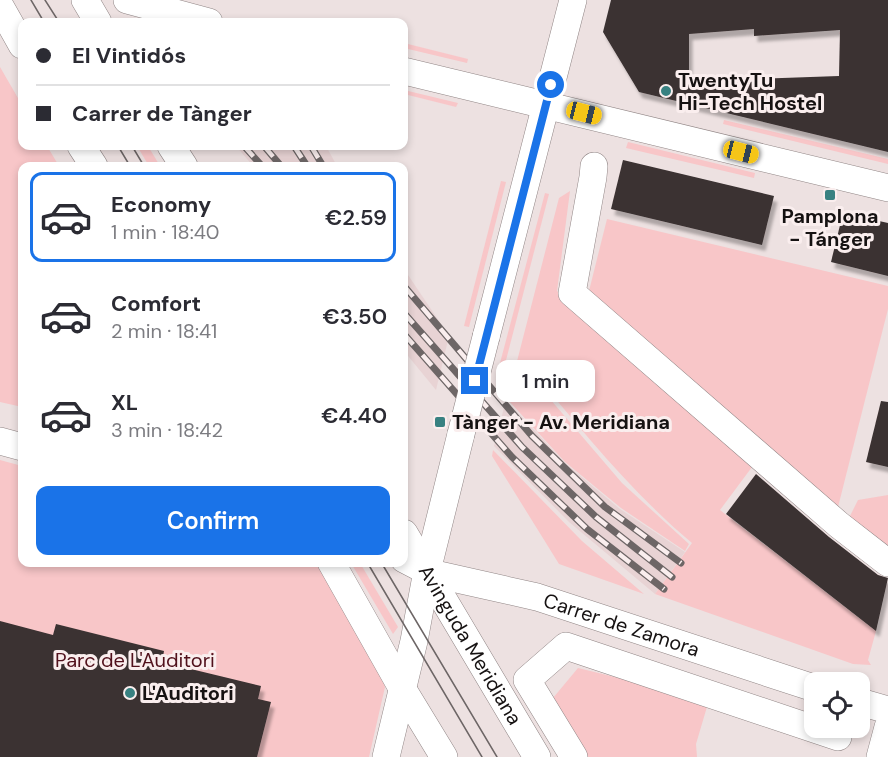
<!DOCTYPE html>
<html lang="en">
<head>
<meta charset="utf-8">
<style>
  :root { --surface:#fff; --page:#f7f7f7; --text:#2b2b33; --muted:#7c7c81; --line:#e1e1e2; --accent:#1a73e8 }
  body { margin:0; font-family:"DM Sans",sans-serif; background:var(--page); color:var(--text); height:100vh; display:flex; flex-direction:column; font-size:22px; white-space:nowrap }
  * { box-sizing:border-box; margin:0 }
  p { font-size:20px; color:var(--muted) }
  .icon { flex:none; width:33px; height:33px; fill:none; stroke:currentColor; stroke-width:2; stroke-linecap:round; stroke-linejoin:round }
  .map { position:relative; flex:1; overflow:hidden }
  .drawer { position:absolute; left:18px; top:162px; width:390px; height:405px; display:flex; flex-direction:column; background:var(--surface); border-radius:12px; box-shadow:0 3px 9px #0003 }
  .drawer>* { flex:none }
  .banner { position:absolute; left:18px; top:18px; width:390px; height:132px; border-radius:12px; box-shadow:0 3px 9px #0003; display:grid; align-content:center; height:132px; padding:0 18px; background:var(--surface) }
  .controls { position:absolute; left:804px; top:672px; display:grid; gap:12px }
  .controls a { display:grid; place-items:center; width:66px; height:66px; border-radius:12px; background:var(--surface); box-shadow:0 3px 9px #0003; font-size:30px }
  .end { position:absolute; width:27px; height:27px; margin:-14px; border:8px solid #1a73e8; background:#fff; box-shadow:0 0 0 3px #fff }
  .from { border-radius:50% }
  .bubble { position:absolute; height:42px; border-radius:12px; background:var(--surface); box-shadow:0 3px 9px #0003; font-size:20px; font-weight:600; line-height:42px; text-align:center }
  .car { position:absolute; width:18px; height:36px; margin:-18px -9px; border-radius:8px; box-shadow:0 0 4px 2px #0007; background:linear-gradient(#f5c518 24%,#345 0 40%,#f5c518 0 76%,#345 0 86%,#f5c518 0) }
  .banner b { display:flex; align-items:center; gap:21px; height:57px; font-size:22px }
  .banner b+b { border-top:2px solid var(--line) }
  .banner i { width:15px; height:15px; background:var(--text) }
  ul { padding:10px 0 0; list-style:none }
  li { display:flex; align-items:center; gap:18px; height:90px; margin:0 12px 9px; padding:0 6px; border:3px solid transparent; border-radius:12px }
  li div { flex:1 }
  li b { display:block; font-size:22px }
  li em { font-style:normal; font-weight:600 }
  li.selected { border-color:var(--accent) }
  li>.icon { width:54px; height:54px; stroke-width:1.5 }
  .button { display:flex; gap:12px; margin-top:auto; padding:12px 18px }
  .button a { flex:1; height:69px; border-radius:12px; background:var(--accent); color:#fff; font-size:24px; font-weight:600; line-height:69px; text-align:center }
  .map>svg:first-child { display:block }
</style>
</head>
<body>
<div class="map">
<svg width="888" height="757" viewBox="0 0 888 757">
  <defs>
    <filter id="shadow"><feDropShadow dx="3.5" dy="6" stdDeviation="1.5" flood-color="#0004"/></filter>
  </defs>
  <rect width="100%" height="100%" fill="#ede1e1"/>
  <!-- built -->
  <g fill="#e8d3d4">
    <path d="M236,146H326L337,166H253Z"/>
    <path d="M404,269L449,336L436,390L404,351Z"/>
    <path d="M506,400L565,463L620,509L685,552L655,594L569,522L494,446Z"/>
  </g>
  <!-- green -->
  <g fill="#f8c6c8">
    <path d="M404,43L468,59L467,63L404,48Z"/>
    <path d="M0,67L22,105V146H47L59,166H22V407L0,402Z"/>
    <path d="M404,90L458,103L456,107L404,94Z"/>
    <path d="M724,120L888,159V164L723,124Z"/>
    <path d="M628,142L755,173L754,178L626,148Z"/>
    <path d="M137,146H148L160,166H149Z"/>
    <path d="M501,181L506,182L469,327L464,326Z"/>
    <path d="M570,191L557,291L755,463L720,510L876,631L868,660L871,665L853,664L655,594L692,543C631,492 581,429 529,367L515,369L559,198Z"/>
    <path d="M545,193L549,194L505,364L500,363Z"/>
    <path d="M607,219L888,286V309L837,511L588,295Z"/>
    <path d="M526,371L622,483L689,544L685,551L621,508L565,462L507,399L514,373Z"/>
    <path d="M493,450L582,541L644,594L559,564L492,456Z"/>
    <path d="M0,460L22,466V562L316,563L381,672L385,687L369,757H0Z"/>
    <path d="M888,495V552L848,520L858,500Z"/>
    <path d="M351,563H360L398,627L393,634Z"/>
    <path d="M578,668L709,700L696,744L697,757H588L553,698Z"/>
  </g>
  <!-- building -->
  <g fill="#3a3131" fill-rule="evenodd" filter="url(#shadow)">
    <path d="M611,0H888V152L639,92L603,32ZM754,29V36L840,30L839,76L754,79V82L689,76V34Z"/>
    <path d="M623,160L774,196L762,245L611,209Z"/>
    <path d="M843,213L888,223V276L831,262Z"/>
    <path d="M881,401L888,402V467L866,462Z"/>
    <path d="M756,474L829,537L878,575L888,578L876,631L726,514Z"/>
    <path d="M0,621L53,635L56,624L164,651L162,662L261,686L258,699L271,702L257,757H0Z"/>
  </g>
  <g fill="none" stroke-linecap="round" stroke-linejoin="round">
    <defs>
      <g id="minor">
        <path d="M85,0L98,22"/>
        <path d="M127,0L209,22"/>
        <path d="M0,6L22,45"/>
        <path d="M404,71L888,188"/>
        <path d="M81,146L94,166"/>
        <path d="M171,146L184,166"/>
        <path d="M594,166L593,177L572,293L839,525L888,563"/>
        <path d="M486,337L573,0"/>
        <path d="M0,441L22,447"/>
        <path id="s1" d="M404,533L537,757"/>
        <path id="s2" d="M404,559L427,571L439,575L537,597L814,688"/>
        <path d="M331,562L402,688L444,757"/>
        <path d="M860,702L888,710"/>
        <path d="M386,757L414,641L427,571L461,434"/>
        <path d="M574,757L527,680L566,646L838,737"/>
        <path d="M880,757L888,727"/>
      </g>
    </defs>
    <!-- minor casing -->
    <use href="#minor" stroke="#908585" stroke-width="28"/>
    <!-- minor -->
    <use href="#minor" stroke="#fff" stroke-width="27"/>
    <!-- tram -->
    <g stroke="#6d6666" stroke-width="1.5">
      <path d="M31,0L44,22"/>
      <path d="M45,0L59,22"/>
      <path d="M118,146L130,166"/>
      <path d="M132,146L144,166"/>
      <path d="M367,562L482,757"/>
      <path d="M381,562L497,757"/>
    </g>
    <defs>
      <g id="rail">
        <path d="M244,146L262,166"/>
        <path d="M264,146L281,166"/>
        <path d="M294,146L307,166"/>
        <path d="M311,146L323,166"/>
        <path d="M404,286L532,436L605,507L681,563"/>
        <path d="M404,313L522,447L596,517L672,577"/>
        <path d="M404,334L512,457L587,529L664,589"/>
      </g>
    </defs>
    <!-- rail casing -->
    <use href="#rail" stroke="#6d6666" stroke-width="7"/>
    <!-- rail -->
    <use href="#rail" stroke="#faeeee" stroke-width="4.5" stroke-dasharray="14" stroke-linecap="butt"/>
    <defs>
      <path id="minor-bridge" d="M461,434L486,337"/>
    </defs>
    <!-- minor-bridge casing -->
    <use href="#minor-bridge" stroke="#908585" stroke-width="28" stroke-linecap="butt"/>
    <!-- minor-bridge -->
    <use href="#minor-bridge" stroke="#fff" stroke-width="27"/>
  </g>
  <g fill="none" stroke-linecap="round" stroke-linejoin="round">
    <!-- route -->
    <path stroke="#1a73e8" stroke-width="8" d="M475,381L551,85"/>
  </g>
  <!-- markers -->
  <g fill="#388181" stroke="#faeeee" stroke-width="2">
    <circle cx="666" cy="91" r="6"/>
    <rect x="824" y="189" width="12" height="12" rx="3"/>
    <rect x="434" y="416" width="12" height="12" rx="3"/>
    <circle cx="130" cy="693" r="6"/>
  </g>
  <g text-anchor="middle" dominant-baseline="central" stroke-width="6" stroke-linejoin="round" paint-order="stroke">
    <!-- poi labels -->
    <g font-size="20" font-weight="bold" fill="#161212" stroke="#faeeee" text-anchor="start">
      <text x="678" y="80">TwentyTu<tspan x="678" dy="23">Hi-Tech Hostel</tspan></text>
      <text x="830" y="216" text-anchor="middle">Pamplona<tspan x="830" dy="23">- Tánger</tspan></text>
      <text x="452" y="422">Tànger - Av. Meridiana</text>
      <text x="142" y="693">L'Auditori</text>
    </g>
    <!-- street labels -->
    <g font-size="20" fill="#161212" stroke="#faeeee">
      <text stroke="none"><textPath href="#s2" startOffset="228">Carrer de Zamora</textPath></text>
      <text stroke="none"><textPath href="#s1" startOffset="130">Avinguda Meridiana</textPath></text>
    </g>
    <!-- park labels -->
    <g font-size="20" fill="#51111c" stroke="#faeeee">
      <text x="135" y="660">Parc de L'Auditori</text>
    </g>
  </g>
</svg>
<div class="controls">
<a><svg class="icon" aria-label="locate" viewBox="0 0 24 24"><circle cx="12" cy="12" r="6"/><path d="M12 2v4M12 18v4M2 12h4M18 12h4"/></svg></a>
</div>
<i class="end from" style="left:551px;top:85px"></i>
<i class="end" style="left:475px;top:381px"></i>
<div class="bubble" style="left:496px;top:360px;width:99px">1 min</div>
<i class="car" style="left:584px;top:113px;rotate:104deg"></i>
<i class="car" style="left:741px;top:152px;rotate:104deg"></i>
<div class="banner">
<b><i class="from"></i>El Vintidós</b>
<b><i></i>Carrer de Tànger</b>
</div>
<section class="drawer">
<ul>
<li class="selected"><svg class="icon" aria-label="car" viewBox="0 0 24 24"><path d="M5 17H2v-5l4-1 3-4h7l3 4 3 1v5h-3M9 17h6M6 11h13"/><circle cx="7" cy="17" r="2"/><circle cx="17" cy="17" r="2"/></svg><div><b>Economy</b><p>1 min · 18:40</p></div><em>€2.59</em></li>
<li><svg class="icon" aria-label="car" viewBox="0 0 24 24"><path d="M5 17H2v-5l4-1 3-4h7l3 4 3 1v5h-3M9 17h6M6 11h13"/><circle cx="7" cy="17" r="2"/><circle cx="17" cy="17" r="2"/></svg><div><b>Comfort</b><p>2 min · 18:41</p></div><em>€3.50</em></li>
<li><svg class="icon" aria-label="car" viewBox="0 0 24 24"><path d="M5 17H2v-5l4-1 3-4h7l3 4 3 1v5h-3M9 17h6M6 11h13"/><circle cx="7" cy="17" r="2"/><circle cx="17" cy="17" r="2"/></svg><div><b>XL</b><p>3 min · 18:42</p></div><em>€4.40</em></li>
</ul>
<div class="button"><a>Confirm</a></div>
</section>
</div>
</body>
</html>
